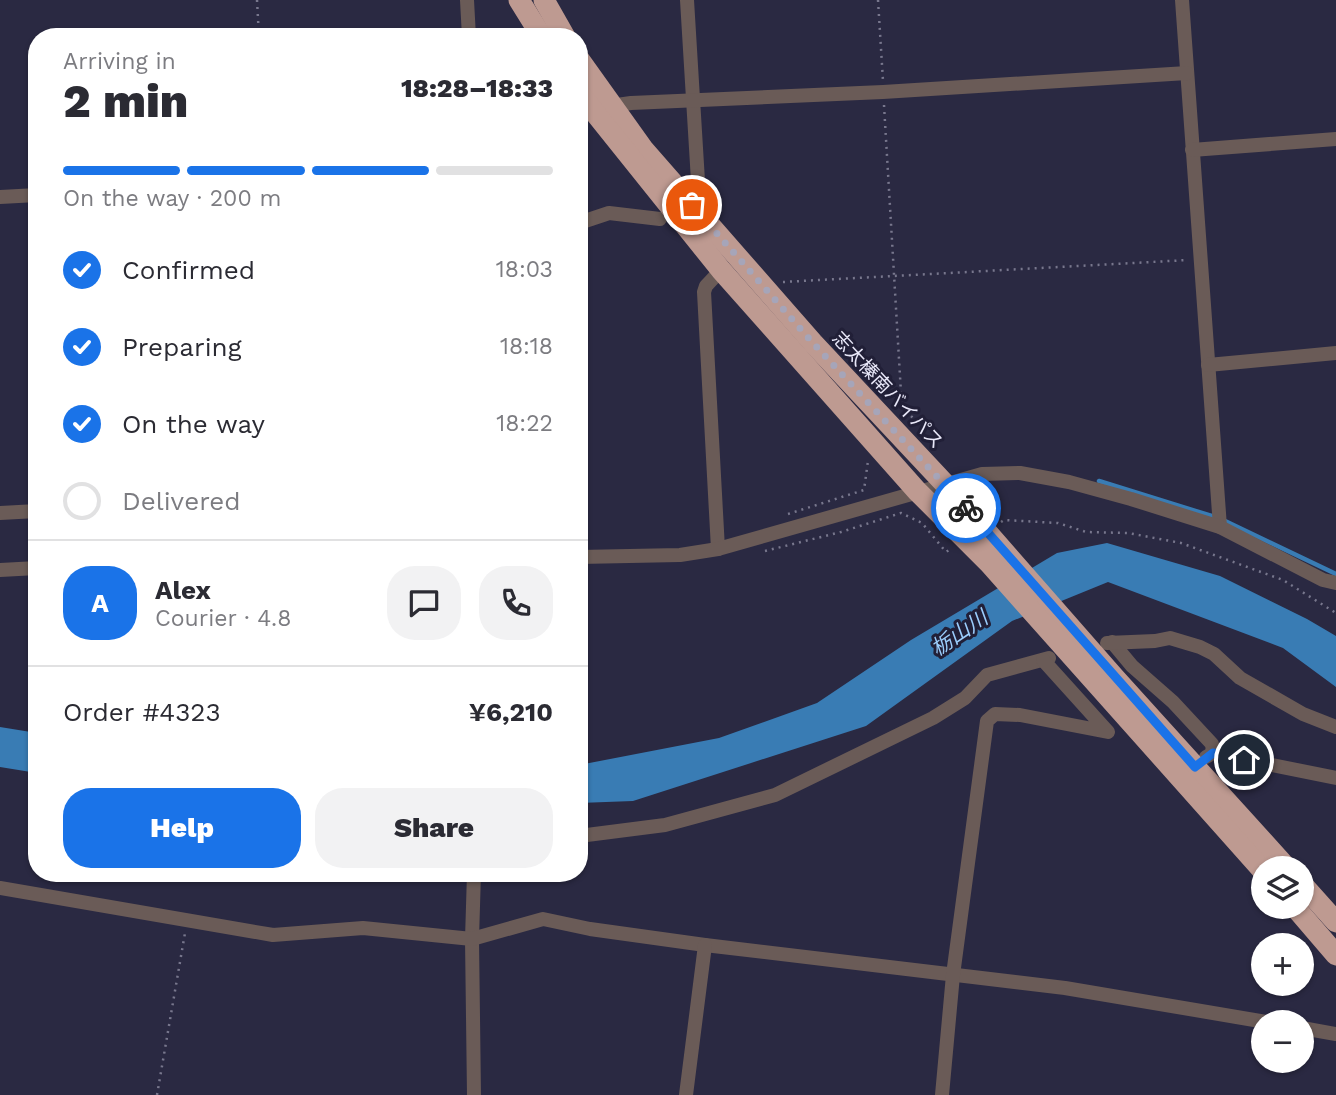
<!DOCTYPE html>
<meta charset="utf-8">
<style>
:root{--surface:#fff;--page:#f2f2f3;--text:#2b2b33;--muted:#7c7c81;--line:#e1e1e2;--accent:#1a73e8}
body{margin:0;font-family:"Work Sans","Noto Sans JP",sans-serif;background:var(--page);color:var(--text);height:100vh;display:flex;flex-direction:column;font-size:26px;white-space:nowrap}
*{box-sizing:border-box;margin:0}
p{font-size:23px;color:var(--muted)}
.icon{flex:none;width:38px;height:38px;fill:none;stroke:currentColor;stroke-width:2;stroke-linecap:round;stroke-linejoin:round}
.map{position:relative;flex:1;overflow:hidden}
.sheet{position:absolute;left:28px;top:28px;width:560px;height:854px;display:flex;flex-direction:column;background:var(--surface);border-radius:28px;box-shadow:0 2px 5px #0004}
.sheet>*{flex:none}
.buttons{position:absolute;left:1251px;top:856px;display:grid;gap:14px}
.buttons a{display:grid;place-items:center;width:63px;height:63px;border-radius:50%;background:var(--surface);box-shadow:0 2px 5px #0004;font-size:35px}
.pin{position:absolute;display:grid;place-items:center;width:60px;height:60px;color:#fff;margin:-30px;border:4px solid #fff;border-radius:50%;box-shadow:0 2px 7px #0007}
.courier{position:absolute;display:grid;place-items:center;width:70px;height:70px;margin:-35px;border:5px solid #1a73e8;border-radius:50%;background:#fff;color:#222;box-shadow:0 2px 9px #0007}
.head em{font-style:normal;font-weight:800}
.head div{display:flex;flex-direction:column-reverse}
.head{display:flex;align-items:center;justify-content:space-between;height:119px;padding:0 35px}
h1{font-size:46px;font-weight:800;line-height:52px}
.bar{display:grid;grid-template-columns:repeat(4,1fr);gap:10px 7px;align-content:center;height:84px;padding:0 35px}
.bar i{height:9px;border-radius:5px;background:var(--line)}
.bar .selected{background:var(--accent)}
.bar p{grid-column:span 4}
.line{display:flex;align-items:center;gap:18px;padding:0 35px;border-top:2px solid var(--line)}
.line div{flex:1}
.round{display:grid;place-items:center;flex:none;width:74px;height:74px;border-radius:28px;background:var(--page)}
ol{padding:0 35px;list-style:none}
li{display:flex;align-items:center;gap:21px;height:77px}
li p{margin-inline-start:auto}
li .icon{padding:7px;border-radius:50%;background:var(--accent);color:#fff;stroke-width:4}
li:last-child{color:var(--muted)}
li i{width:38px;height:38px;border:4px solid var(--line);border-radius:50%}
.primary-button{display:flex;gap:14px;margin-top:auto;padding:14px 35px}
.primary-button a{flex:1;height:80px;border-radius:28px;background:var(--accent);color:#fff;font-size:28px;font-weight:800;line-height:80px;text-align:center}
.primary-button a+a{background:var(--page);color:var(--text)}
.map>svg:first-child{display:block}
.water{fill:#397cb4}
.lines{fill:none;stroke-linecap:round;stroke-linejoin:round}
.stream{stroke:#397cb4;stroke-width:4.5}
.path{stroke:#78778d;stroke-width:2.5;stroke-dasharray:2 5;stroke-linecap:butt}
.minor{stroke:#6a5b57;stroke-width:14}
.highway{stroke:#be9a91;stroke-width:21}
.done{stroke:#a6a5b9;stroke-width:7;stroke-dasharray:0 12.6}
.route{stroke:#1a73e8;stroke-width:9}
.labels{text-anchor:middle;dominant-baseline:central;stroke-width:6;stroke-linejoin:round;paint-order:stroke}
.street-label{font-size:19px;fill:#e9e8f9;stroke:#211f37}
.water-label{font-size:21px;font-style:italic;fill:#9bcdfc;stroke:#211f37}
</style>
<div class="map">
<svg width="1336" height="1095" viewBox="0 0 1336 1095">
<rect width="100%" height="100%" fill="#2a2942"/>
<g class="water">
<polygon points="1107,543 1220,576 1307,619 1336,636 1336,687 1283,648 1108,582 1012,621 866,726 633,801 579,803 579,765 719,738 817,703 911,640 1057,553"/>
<polygon points="0,727 37,733 37,773 0,767"/>
</g>
<g class="lines">
<g class="stream">
<polyline points="1099,481 1215,517"/>
<polyline points="1223,520 1336,574"/>
</g>
<g class="path">
<polyline points="257,0 259,37"/>
<polyline points="878,0 883,81"/>
<polyline points="884,105 901,393 903,408 916,421 911,425"/>
<polyline points="783,282 1188,260"/>
<polyline points="788,514 864,490 868,461"/>
<polyline points="1001,522 1004,520 1058,523 1086,532 1128,533 1181,543 1283,580 1336,613"/>
<polyline points="765,551 841,532 901,513 922,523 946,552 949,550"/>
<polyline points="157,1095 185,933"/>
</g>
<g class="minor">
<polyline points="467,0 469,37"/>
<polyline points="687,0 698,181"/>
<polyline points="1182,0 1220,527"/>
<polyline points="579,113 589,109 631,103 883,92 1187,73"/>
<polyline points="1192,150 1336,139"/>
<polyline points="0,197 37,195"/>
<polyline points="579,223 609,213 660,219"/>
<polyline points="1208,365 1336,353"/>
<polyline points="0,513 37,511"/>
<polyline points="718,549 704,292 706,286 721,270"/>
<polyline points="579,557 680,555 718,549 982,474 1020,473 1069,482 1131,499 1220,527 1323,580 1336,583"/>
<polyline points="0,570 37,568"/>
<polyline points="1112,642 1132,666 1173,702 1212,744 1213,753"/>
<polyline points="1107,643 1155,641 1170,638 1200,647 1214,654 1240,678 1303,714 1336,727"/>
<polyline points="1206,757 1213,753 1336,778"/>
<polyline points="579,836 665,825 775,795 933,718 965,698 987,675 1049,658"/>
<polyline points="474,873 472,939 474,1095"/>
<polyline points="0,888 273,935 363,928 472,939 543,919 590,929 705,945 1065,988 1266,1022"/>
<polyline points="1302,1028 1336,1034"/>
<polyline points="686,1095 705,945"/>
<polyline points="942,1095 953,975 987,721 995,714 1020,715 1108,732 1043,660"/>
</g>
<g class="highway">
<polyline points="519,0 542,37"/>
<polyline points="544,0 565,37"/>
<polyline points="579,59 644,150 813,343 945,484 1114,677 1287,868"/>
<polyline points="579,93 721,270 917,491 989,563 1264,872"/>
<polyline points="1302,884 1336,922"/>
<polyline points="1294,906 1336,955"/>
</g>
</g>
<g class="lines">
<polyline class="done" points="692,205 813,343 966,508"/>
<polyline class="route" points="966,508 1195,767 1213,753 1244,760"/>
</g>
<g class="labels">
<g class="street-label">
<text transform="translate(888 390) rotate(47)">志太榛南バイパス</text>
</g>
<g class="water-label">
<text transform="translate(959 633) rotate(-34)">栃山川</text>
</g>
</g>
</svg>
<div class="buttons">
<a><svg class="icon" aria-label="layers" viewBox="0 0 24 24"><path d="M12 4l9 5-9 5-9-5zM3 14l9 5 9-5"/></svg></a>
<a>+</a>
<a>−</a>
</div>
<div class="pin" style="left:692px;top:205px;background:#ea580c"><svg class="icon" aria-label="bag" viewBox="0 0 24 24"><path d="M5 8h14l-1 12H6zM9 8a3 3 0 0 1 6 0"/></svg></div>
<div class="pin" style="left:1244px;top:760px;background:#1f2937"><svg class="icon" aria-label="home" viewBox="0 0 24 24"><path d="M3 11l9-7 9 7M6 9v11h12V9"/></svg></div>
<div class="courier" style="left:966px;top:508px"><svg class="icon" aria-label="bike" viewBox="0 0 24 24"><circle cx="6" cy="16" r="4"/><circle cx="18" cy="16" r="4"/><path d="M6 16l4-8h5l3 8M10 8l3 8H6M13 5h3"/></svg></div>
<section class="sheet">
<div class="head"><div><h1>2 min</h1><p>Arriving in</p></div><em>18:28–18:33</em></div>
<div class="bar"><i class="selected"></i><i class="selected"></i><i class="selected"></i><i></i><p>On the way · 200 m</p></div>
<ol>
<li><svg class="icon" aria-label="check" viewBox="0 0 24 24"><path d="M5 12l5 5 9-10"/></svg>Confirmed<p>18:03</p></li>
<li><svg class="icon" aria-label="check" viewBox="0 0 24 24"><path d="M5 12l5 5 9-10"/></svg>Preparing<p>18:18</p></li>
<li><svg class="icon" aria-label="check" viewBox="0 0 24 24"><path d="M5 12l5 5 9-10"/></svg>On the way<p>18:22</p></li>
<li><i></i>Delivered</li>
</ol>
<div class="line" style="height:126px"><b class="round" style="background:var(--accent);color:#fff">A</b><div><b>Alex</b><p>Courier · 4.8</p></div><a class="round"><svg class="icon" aria-label="chat" viewBox="0 0 24 24"><path d="M4 5h16v11H9l-5 4z"/></svg></a><a class="round"><svg class="icon" aria-label="phone" viewBox="0 0 24 24"><path d="M5 4h4l2 5-3 2q2 4 5 5l2-3 5 2v4C11 20 4 13 5 4z"/></svg></a></div>
<div class="line" style="height:91px"><div>Order #4323</div><b>¥6,210</b></div>
<div class="primary-button"><a>Help</a><a>Share</a></div>
</section>
</div>
